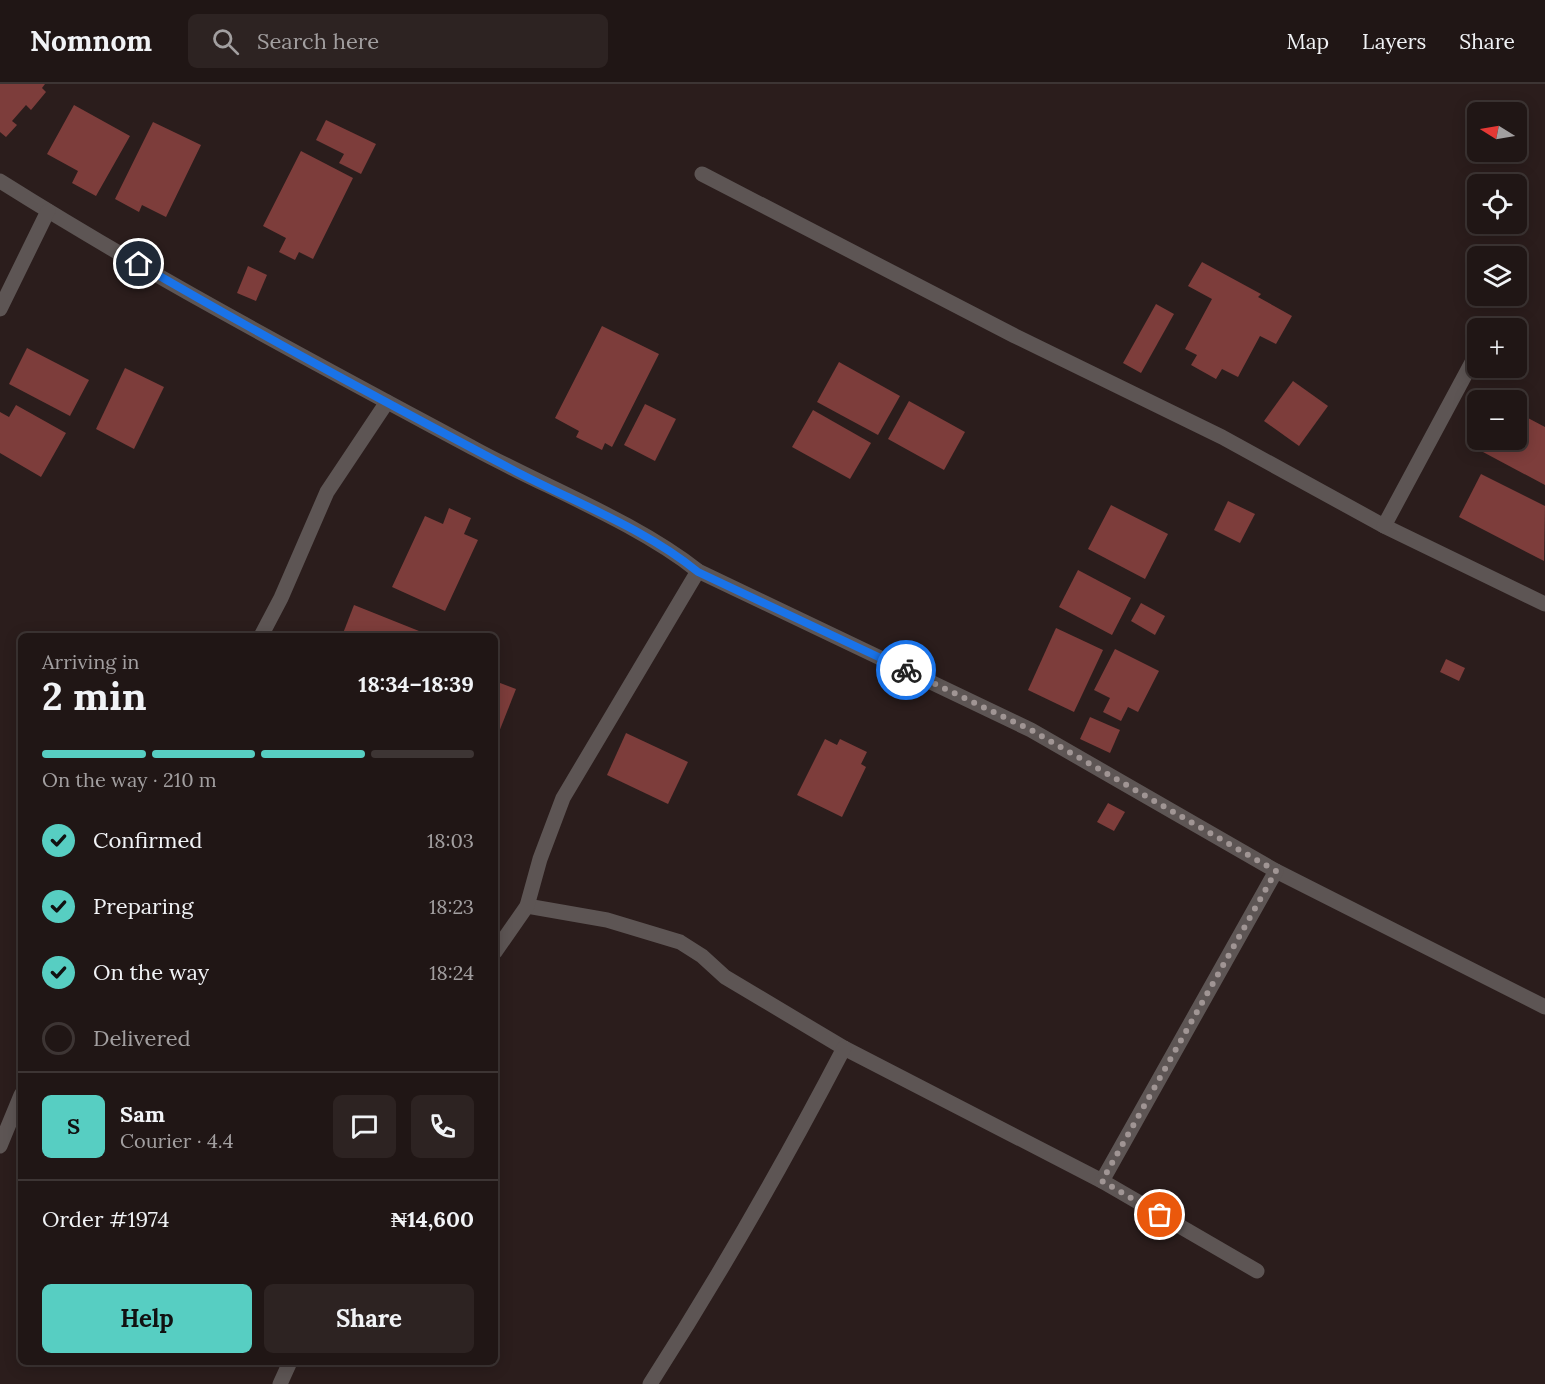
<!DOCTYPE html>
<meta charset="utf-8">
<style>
:root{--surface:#201615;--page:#2d2322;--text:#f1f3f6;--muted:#a29fa0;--line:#3d3534;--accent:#57cec2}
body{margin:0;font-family:Lora,serif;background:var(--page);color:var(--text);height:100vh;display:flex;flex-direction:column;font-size:22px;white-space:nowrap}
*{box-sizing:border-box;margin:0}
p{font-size:20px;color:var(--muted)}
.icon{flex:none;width:33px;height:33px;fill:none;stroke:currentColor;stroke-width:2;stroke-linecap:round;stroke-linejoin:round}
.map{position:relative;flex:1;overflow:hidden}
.side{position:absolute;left:18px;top:549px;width:480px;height:732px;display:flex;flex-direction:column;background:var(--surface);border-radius:9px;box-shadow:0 3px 15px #0003,0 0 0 2px var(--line)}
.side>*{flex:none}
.needle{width:39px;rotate:281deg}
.tools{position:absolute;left:1467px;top:18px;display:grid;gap:12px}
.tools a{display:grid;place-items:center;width:60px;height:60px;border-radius:9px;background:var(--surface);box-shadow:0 3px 15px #0003,0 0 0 2px var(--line);font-size:30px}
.pin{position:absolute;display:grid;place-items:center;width:51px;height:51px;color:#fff;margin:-26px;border:3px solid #fff;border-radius:50%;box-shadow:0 2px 6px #0007}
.courier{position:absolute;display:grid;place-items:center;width:60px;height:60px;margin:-30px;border:4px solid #1a73e8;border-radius:50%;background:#fff;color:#222;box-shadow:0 2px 8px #0007}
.summary em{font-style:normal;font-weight:800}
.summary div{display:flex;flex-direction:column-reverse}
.summary{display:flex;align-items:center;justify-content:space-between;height:102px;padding:0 24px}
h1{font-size:39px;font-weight:800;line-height:45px}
.bar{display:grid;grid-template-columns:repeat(4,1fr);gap:9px 6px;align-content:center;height:72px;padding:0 24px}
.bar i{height:8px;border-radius:4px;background:var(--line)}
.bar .selected{background:var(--accent)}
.bar p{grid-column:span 4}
.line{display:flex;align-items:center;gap:15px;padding:0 24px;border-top:2px solid var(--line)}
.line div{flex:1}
.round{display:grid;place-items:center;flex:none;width:63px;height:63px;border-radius:9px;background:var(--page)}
ol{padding:0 24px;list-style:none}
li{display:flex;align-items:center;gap:18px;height:66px}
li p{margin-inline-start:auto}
li .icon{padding:6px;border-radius:50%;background:var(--accent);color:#111;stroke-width:4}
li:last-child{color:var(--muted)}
li i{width:33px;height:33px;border:3px solid var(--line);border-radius:50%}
.action{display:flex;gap:12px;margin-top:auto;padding:12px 24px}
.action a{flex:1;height:69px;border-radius:9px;background:var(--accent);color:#111;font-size:24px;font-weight:800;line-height:69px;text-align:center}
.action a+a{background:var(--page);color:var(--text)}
header{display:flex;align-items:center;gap:36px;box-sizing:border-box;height:84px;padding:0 30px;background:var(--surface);border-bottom:2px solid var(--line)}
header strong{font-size:28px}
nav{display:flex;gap:33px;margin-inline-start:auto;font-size:21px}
.search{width:420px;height:54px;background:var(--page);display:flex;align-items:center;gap:15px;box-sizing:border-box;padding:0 21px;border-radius:9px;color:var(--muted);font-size:22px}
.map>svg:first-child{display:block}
.building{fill:#7d3d3b}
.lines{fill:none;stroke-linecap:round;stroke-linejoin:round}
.street{stroke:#5d5554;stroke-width:15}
.done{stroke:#a09594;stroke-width:6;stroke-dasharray:0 10.8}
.route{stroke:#1a73e8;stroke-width:8}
</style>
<header>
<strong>Nomnom</strong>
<div class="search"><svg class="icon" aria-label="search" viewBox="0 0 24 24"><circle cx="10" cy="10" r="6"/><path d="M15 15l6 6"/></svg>Search here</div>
<nav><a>Map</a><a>Layers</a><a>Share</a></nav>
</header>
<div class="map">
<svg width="1545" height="1300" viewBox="0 0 1545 1300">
<rect width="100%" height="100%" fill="#2b1d1c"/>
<g class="building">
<polygon points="0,0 45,0 42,4 46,8 31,26 26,21 12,37 17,41 6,53 0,48"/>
<polygon points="74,21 130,52 96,112 72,99 78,87 47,70"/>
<polygon points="326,36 376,60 361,90 339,79 344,70 316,56"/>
<polygon points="153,38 201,61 166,133 142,121 139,128 115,115"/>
<polygon points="301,67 353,94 313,175 299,168 295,176 279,168 286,154 263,142"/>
<polygon points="1202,178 1261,210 1258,213 1292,232 1276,260 1260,252 1238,293 1222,285 1216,295 1191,281 1197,271 1185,265 1212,215 1188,202"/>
<polygon points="248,182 267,191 256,217 237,209"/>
<polygon points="1156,220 1174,230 1141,289 1123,279"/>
<polygon points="602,242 659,270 612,363 605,359 602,366 576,353 579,347 555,334"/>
<polygon points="27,264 89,296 70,332 9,300"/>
<polygon points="839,278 900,312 878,351 817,318"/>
<polygon points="125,284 164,303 134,365 96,345"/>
<polygon points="1293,297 1328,322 1299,362 1264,337"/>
<polygon points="909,317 965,348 944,386 888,355"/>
<polygon points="645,320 676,335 655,377 624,361"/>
<polygon points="16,321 66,349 41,393 0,369 0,328 9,333"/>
<polygon points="813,326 871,359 850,395 792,363"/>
<polygon points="1528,334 1545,343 1545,401 1483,368 1489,356 1516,356 1516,336 1525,340"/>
<polygon points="1481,390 1545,422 1544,477 1459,433"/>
<polygon points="1228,417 1255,430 1240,459 1214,446"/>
<polygon points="1111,421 1168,450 1145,495 1088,465"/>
<polygon points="449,424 471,434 464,450 478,456 445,527 392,503 425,432 443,440"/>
<polygon points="1078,486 1131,514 1112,551 1059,523"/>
<polygon points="1141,519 1165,532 1155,551 1131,537"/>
<polygon points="354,521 419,547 417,552 342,552"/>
<polygon points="1056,544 1103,566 1074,628 1028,606"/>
<polygon points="1115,565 1159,587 1138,628 1128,623 1121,637 1103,628 1110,614 1094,606"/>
<polygon points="1446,575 1465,584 1459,597 1440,588"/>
<polygon points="495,597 516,605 495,658"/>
<polygon points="1090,633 1120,646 1110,669 1080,655"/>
<polygon points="626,649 688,678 668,720 607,691"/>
<polygon points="825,655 837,661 840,655 867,668 861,680 866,683 842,733 797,711"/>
<polygon points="1108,719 1125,728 1114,747 1097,738"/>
</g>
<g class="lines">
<g class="street">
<polyline points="702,90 1015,252 1222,353 1384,442 1545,520"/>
<path d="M0,97C154,194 315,279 475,365C547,404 636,438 698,487L1031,646L1276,787L1545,923"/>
<polyline points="0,225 48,127"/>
<polyline points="1384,442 1478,267"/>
<polyline points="261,552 281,514 327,408 387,318"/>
<polyline points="527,822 607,836 680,858 702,872 725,893 844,964 1102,1097 1276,787"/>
<polyline points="495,868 527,822 540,775 563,714 698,487"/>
<polyline points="0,1062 21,1011"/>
<polyline points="1102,1097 1257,1187"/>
<polyline points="280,1300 290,1278"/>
<path d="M650,1300C720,1191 784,1079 844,964"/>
</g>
</g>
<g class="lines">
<polyline class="done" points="906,586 1031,646 1276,787 1102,1097 1160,1131"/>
<path class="route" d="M139,180C262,252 389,320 515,387C576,419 644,444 698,488L906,586"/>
</g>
</svg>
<div class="tools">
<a><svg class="needle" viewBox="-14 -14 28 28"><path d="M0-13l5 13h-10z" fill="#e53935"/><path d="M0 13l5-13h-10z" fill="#a29fa0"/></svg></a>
<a><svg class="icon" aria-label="locate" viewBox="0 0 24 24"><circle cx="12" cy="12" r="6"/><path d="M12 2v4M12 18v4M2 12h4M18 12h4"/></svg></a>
<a><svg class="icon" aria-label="layers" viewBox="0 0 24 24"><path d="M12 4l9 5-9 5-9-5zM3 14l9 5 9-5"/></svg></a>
<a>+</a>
<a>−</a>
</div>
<div class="pin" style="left:1160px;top:1131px;background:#ea580c"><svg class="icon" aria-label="bag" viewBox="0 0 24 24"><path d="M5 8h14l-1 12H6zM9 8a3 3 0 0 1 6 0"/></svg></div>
<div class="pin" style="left:139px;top:180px;background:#1f2937"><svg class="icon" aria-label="home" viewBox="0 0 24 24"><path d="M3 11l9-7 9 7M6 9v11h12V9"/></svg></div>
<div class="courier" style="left:906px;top:586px"><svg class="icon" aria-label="bike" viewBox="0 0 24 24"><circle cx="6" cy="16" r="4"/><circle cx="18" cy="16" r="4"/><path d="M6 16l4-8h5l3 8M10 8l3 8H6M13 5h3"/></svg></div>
<section class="side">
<div class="summary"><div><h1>2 min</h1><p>Arriving in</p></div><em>18:34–18:39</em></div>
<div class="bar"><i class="selected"></i><i class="selected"></i><i class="selected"></i><i></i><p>On the way · 210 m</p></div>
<ol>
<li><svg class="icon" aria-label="check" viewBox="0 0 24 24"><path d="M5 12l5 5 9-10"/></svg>Confirmed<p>18:03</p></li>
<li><svg class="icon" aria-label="check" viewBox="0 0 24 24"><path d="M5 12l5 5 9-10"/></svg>Preparing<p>18:23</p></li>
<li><svg class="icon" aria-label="check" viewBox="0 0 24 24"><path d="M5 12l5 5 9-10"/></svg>On the way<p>18:24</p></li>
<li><i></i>Delivered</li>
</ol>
<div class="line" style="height:108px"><b class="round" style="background:var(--accent);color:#111">S</b><div><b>Sam</b><p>Courier · 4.4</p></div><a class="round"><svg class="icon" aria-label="chat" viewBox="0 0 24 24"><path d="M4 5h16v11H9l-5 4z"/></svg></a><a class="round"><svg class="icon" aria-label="phone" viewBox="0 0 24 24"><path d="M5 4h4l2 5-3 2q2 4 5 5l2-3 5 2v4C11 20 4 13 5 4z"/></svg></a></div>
<div class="line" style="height:78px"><div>Order #1974</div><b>₦14,600</b></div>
<div class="action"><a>Help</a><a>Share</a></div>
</section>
</div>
